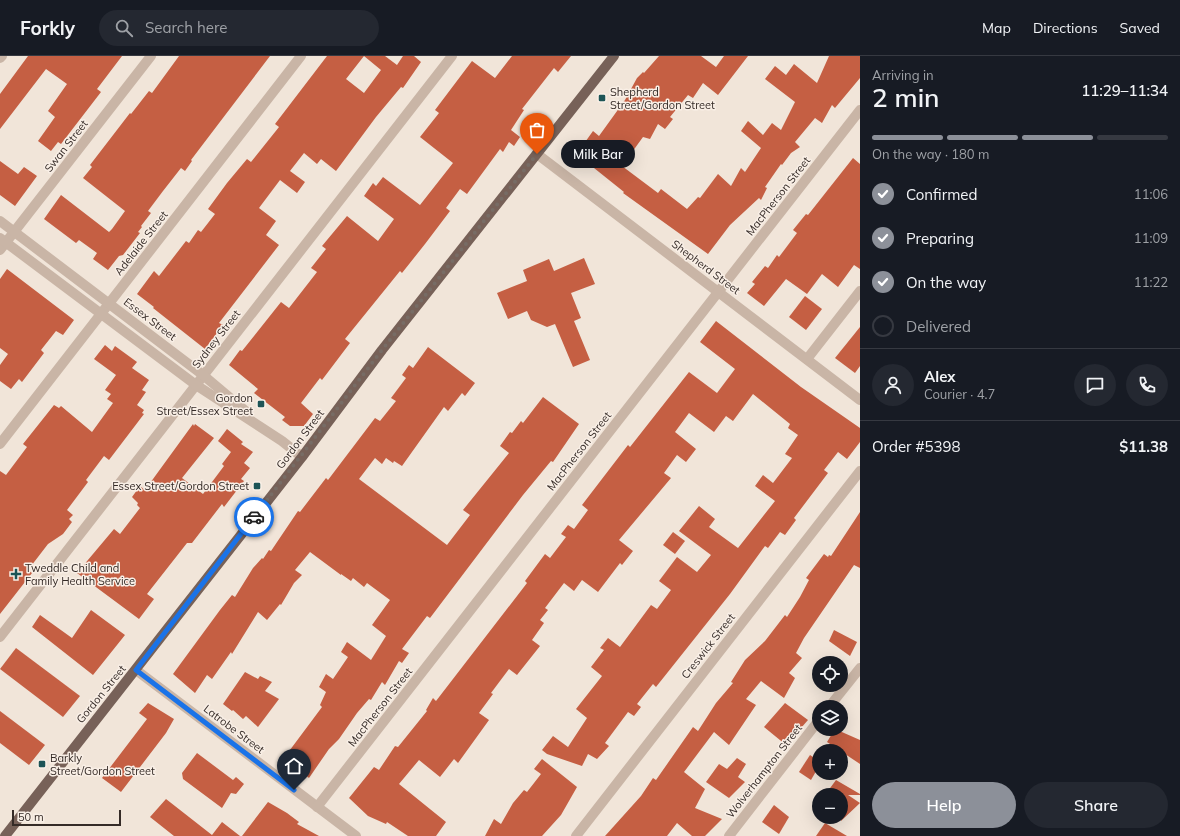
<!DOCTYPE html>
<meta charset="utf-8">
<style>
:root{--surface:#171b24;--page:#242831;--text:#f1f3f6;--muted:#9ea1a6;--line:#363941;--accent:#8c9099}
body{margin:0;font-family:Mulish,sans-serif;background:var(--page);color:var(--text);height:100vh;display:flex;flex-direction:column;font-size:15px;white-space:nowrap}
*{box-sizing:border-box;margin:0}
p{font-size:13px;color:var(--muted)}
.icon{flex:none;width:22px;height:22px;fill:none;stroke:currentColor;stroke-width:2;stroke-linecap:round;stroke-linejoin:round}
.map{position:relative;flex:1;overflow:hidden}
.details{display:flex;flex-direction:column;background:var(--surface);width:320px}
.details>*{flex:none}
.buttons{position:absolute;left:812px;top:600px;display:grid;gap:8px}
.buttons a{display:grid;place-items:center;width:36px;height:36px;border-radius:50%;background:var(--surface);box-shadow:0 4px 16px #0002;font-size:20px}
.scale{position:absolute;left:12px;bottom:10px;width:109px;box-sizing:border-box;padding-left:4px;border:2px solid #352b27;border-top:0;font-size:11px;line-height:14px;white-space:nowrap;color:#352b27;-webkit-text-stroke:3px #f9efe6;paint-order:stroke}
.pin{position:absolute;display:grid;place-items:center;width:34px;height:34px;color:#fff;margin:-41px -17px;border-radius:50% 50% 50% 0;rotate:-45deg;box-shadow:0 0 4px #0007}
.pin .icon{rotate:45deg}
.courier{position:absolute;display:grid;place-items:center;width:40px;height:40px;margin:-20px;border:3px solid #1a73e8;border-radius:50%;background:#fff;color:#222;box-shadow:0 1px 5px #0007}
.bubble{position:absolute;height:28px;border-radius:14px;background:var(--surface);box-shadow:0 4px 16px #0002;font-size:13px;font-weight:600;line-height:28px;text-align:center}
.headline em{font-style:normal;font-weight:600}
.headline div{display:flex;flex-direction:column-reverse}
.headline{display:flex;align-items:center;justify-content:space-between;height:68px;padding:0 12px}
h1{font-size:26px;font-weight:600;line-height:30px}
.bar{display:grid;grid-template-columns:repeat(4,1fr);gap:6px 4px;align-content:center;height:48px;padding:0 12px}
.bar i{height:5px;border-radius:3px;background:var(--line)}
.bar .active{background:var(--accent)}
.bar p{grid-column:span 4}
.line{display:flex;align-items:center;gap:10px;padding:0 12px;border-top:1px solid var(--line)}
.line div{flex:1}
.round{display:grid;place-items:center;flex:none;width:42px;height:42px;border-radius:21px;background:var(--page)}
ol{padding:0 12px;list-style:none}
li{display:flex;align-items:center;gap:12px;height:44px}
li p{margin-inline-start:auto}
li .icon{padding:4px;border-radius:50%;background:var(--accent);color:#fff;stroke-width:4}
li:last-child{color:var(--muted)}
li i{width:22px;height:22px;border:2px solid var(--line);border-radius:50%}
.action{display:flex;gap:8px;margin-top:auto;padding:8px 12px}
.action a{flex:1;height:46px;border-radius:24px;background:var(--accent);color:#fff;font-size:16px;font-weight:600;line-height:46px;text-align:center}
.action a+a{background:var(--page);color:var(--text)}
header{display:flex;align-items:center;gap:24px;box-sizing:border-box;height:56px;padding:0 20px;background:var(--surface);border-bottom:1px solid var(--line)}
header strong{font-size:19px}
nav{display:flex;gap:22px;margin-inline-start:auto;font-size:14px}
.search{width:280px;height:36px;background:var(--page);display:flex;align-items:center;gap:10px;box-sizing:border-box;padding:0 14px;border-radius:22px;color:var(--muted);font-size:15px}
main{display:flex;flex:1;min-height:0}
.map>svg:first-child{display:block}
.building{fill:#c55f43;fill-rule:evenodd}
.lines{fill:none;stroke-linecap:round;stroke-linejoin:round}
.minor{stroke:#c9b5a6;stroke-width:10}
.tertiary{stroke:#c9b5a6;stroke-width:10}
.primary{stroke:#776158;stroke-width:10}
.done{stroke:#776c65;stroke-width:4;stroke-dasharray:0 7.2}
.route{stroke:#1a73e8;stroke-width:5}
.poi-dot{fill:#1d5456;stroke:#f9efe6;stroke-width:1.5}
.labels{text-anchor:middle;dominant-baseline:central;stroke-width:3;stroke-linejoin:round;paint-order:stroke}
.poi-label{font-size:11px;fill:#352b27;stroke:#f9efe6;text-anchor:start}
.street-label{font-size:11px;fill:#352b27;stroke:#f9efe6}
</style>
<header>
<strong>Forkly</strong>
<div class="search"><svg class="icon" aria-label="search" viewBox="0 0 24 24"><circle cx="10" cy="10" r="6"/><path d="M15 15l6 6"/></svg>Search here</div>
<nav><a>Map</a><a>Directions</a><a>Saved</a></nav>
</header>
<main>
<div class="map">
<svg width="860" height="780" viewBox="0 0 860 780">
<rect width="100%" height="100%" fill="#f1e5d9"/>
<g class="building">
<polygon points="28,0 122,0 97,33 101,36 61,88 58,86 51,95 38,85 55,61 48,55 67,28 46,13 0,73 0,38"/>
<polygon points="179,0 270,0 191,104 192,105 185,115 181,112 163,135 148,155 151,157 141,170 142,171 138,176 140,177 123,199 119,200 108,214 93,203 97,197 79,184 76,187 44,163 61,139 109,176 112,173 125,155 83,122 92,111 90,109 130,57 131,58 149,35 152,37"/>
<path d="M327,0H385L397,9L403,0H414L421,6L403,32L401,31L376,61L336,115L321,103L317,108L304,97L290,115L305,126L297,137L280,124L259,152L276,165L266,179L279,189L219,267L223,269L205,293L153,252L154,251L137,238L154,215L159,220L186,185L189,187L198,174L201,176L215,158L208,153L227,127L247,103L251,106L279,71L275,68ZM364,0L381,14L364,37L346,23Z"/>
<polygon points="512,0 571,0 558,16 554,12 522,53 524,54 511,74 520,81 514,90 509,86 503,96 500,93 467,138 460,133 446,152 450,155 425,188 402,217 400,215 345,283 350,287 322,324 320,322 301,347 313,358 304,370 290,370 282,364 285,361 254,337 258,333 229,309 240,294 242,295 281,246 289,252 317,216 311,212 326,193 322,190 347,160 378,185 394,163 364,140 373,127 376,130 383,121 420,149 453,107 420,81 439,57 435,54 472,5 495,22"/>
<polygon points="659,0 701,0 716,11 724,0 748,0 718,39 703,27 693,42 688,39 670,61 673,63 665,73 658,68 650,83 643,81 622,110 658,137 661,133 687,153 698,141 700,142 718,118 731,130 741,112 745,116 761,92 741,75 748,65 763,79 772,67 781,74 795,46 765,23 775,10 786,19 794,8 817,27 829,0 860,0 860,22 835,52 832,49 822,67 815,62 795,86 800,91 791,97 782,109 781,108 765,131 767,132 761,144 759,142 730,169 708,198 623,137 624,136 579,100 585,91 583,89 593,75 599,80 625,44 637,22 643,16 644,17"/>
<polygon points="853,102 860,108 860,213 854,209 838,231 822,218 807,238 786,223 764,250 747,237 755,228 752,226 765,210 768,212 777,199 779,201 797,177 793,174 806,158 808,159"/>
<polygon points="0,105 18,118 24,111 37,120 15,150 0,139"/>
<polygon points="584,202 595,228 571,237 581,262 574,265 590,304 573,311 555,268 547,271 531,264 527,255 508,263 497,237 527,225 523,214 549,203 554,215"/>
<polygon points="7,213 74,264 63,279 56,275 41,294 44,297 22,326 19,323 11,333 0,325 0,309 8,298 0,292 0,223"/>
<polygon points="805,240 822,253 806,274 789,261"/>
<polygon points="716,265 801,331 860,372 860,386 847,403 838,396 824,414 828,417 794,462 796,464 785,479 780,476 768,492 765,490 730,538 656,631 653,628 637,648 641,651 634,660 628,656 605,687 609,690 597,703 588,698 582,710 547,698 542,694 553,680 568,691 587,662 576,653 602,620 591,611 604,594 600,592 608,582 620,591 651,549 657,553 671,534 659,525 677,501 697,516 711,499 679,475 699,450 715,463 709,471 738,492 775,445 755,430 763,419 773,427 792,402 785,398 798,379 788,372 790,368 753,338 733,365 726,360 714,376 689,357 675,376 696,393 686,406 677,399 664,417 671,422 619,484 633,495 622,509 620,507 598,536 582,524 574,535 564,527 545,552 548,554 540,564 544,567 532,584 540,590 517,619 509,613 491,637 493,638 479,657 489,664 458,707 454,703 440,721 419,704 399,728 446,766 436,780 408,780 387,766 386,768 368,760 349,742 374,711 379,714 395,690 398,691 427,655 426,654 433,642 436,645 527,527 525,525 545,498 550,502 566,481 561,478 568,469 574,473 588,454 582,449 628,389 630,391 689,316 717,337 735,313 700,286"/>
<polygon points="860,271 860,310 855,317 835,302"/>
<polygon points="105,289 112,295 115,290 137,306 132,312 149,324 142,334 146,336 137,349 144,354 142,357 144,358 109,404 104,400 86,424 88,426 67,454 73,459 69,463 72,466 63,478 48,488 28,514 32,517 0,558 0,415 6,419 27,391 23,388 54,349 59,352 61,350 92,376 113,347 107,343 111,338 105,334 116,319 94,303"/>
<polygon points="428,291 475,327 465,340 462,337 448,355 444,351 402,410 394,405 393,407 386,402 382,408 375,402 359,423 447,489 470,459 463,454 509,397 500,390 510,376 512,377 521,365 523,367 543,341 579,368 553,406 551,405 523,439 430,562 427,560 402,593 409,597 402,607 399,605 385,629 382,626 371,644 369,643 357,657 339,683 329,693 309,722 284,702 322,651 320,649 326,636 319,631 326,618 333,623 348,601 341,596 347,586 371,604 386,580 372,569 390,544 367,527 364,531 353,522 351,525 341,518 341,519 310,496 295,514 302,519 294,527 281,549 280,548 267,564 258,556 232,598 231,596 212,623 207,619 195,637 173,618 220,554 232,539 235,541 253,512 262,502 263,503 269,494 271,495 298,455 300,456 326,422 328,424 375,362 380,365 396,345 391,342 406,322 402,319 409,309 413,312"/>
<polygon points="193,368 194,370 195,368 214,382 182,422 203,438 224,410 222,408 231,396 218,385 227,373 243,386 241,388 253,396 244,407 250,412 241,423 244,425 224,451 222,448 192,487 187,487 147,538 154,543 139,563 77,517 114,473 120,478 140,452 137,449 138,447 132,441 140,430 145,434"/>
<polygon points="860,456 860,512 854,509 804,582 796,597 802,602 789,617 795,622 784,642 761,625 746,643 756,649 729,689 714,676 684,716 705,733 695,752 722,763 705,780 692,780 677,767 667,780 605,780 641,740 653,722 656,724 693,671 698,675 716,647 733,627 731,626 745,604 765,585 785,559 787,561 800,541 809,524 806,522 824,498 828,501 829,499 831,500"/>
<polygon points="673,476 685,485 675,498 663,489"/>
<polygon points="91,554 125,579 93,619 32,571 40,559 72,582"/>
<polygon points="834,574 857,586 850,600 829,585"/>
<polygon points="16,592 80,640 63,661 0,613"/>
<polygon points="245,616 258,623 260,620 272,626 265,635 279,643 258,671 246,660 243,663 233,654 232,655 223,648"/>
<polygon points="148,647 174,663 166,677 121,736 102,722 147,663 139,657"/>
<polygon points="785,647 808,664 786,689 764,671"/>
<polygon points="0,655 45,689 29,709 0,687"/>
<polygon points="835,673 860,684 860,708 827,686"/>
<polygon points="197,697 233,724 236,721 244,728 236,738 231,737 222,752 183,723 182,717"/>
<polygon points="810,699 819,705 819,710 811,724 799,716"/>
<polygon points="737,702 746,708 738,721 745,726 729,742 706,726 719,708 727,713"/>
<polygon points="542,703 577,731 561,759 542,780 485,780 494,763 501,768 513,747 524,734 527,736 541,718 534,713"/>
<polygon points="836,724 860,738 860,739 848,739 860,747 841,765 841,739 825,739"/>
<polygon points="166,743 212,779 222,766 240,780 174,780 150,761"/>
<polygon points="268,746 287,757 299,766 297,768 319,780 242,780"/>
<polygon points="774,749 789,761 779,778 762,766"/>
<polygon points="825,767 847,780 816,780"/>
</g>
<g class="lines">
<g class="minor">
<polyline points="0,2 2,0"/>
<polyline points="537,98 860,344"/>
<polyline points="0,194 151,0"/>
<polyline points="807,303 860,235"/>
<polyline points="0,388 301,0"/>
<polyline points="0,581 452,0"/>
<polyline points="136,614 356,780"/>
<polyline points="829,651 860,612"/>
<polyline points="317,751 860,54"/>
<polyline points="576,780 860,415"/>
<polyline points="729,780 819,664"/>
</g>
<g class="tertiary">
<polyline points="0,165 203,319 248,357"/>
<polyline points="0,182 196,329 282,385 302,401"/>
</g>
<polyline class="primary" points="5,780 302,401 382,294 614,0"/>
</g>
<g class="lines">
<polyline class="done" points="254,461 382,294 537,98"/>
<polyline class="route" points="254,461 136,614 294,734"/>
</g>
<g class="poi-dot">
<rect x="598" y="38" width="8" height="8" rx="2"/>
<rect x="257" y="344" width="8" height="8" rx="2"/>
<rect x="253" y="426" width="8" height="8" rx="2"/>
<path d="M14 512h4v4h4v4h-4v4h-4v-4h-4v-4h4z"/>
<rect x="38" y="704" width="8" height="8" rx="2"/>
</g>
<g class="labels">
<g class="poi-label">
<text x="610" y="36">Shepherd<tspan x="610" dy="13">Street/Gordon Street</tspan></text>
<text x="253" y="342" text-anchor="end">Gordon<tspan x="253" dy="13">Street/Essex Street</tspan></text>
<text x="249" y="430" text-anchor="end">Essex Street/Gordon Street</text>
<text x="25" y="512">Tweddle Child and<tspan x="25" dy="13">Family Health Service</tspan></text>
<text x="50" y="702">Barkly<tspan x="50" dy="13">Street/Gordon Street</tspan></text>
</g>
<g class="street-label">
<text transform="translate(66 90) rotate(-52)">Swan Street</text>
<text transform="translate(778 140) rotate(-52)">MacPherson Street</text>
<text transform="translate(141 187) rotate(-52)">Adelaide Street</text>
<text transform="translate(706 211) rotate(37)">Shepherd Street</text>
<text transform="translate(150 263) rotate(37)">Essex Street</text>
<text transform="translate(216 283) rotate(-52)">Sydney Street</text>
<text transform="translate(300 383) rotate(-53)">Gordon Street</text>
<text transform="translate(579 395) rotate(-52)">MacPherson Street</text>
<text transform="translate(708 590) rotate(-52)">Creswick Street</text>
<text transform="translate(101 638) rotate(-51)">Gordon Street</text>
<text transform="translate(380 651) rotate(-52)">MacPherson Street</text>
<text transform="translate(234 673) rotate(37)">Latrobe Street</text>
<text transform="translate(764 715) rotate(-52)">Wolverhampton Street</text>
</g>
</g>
</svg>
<div class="buttons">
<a><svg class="icon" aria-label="locate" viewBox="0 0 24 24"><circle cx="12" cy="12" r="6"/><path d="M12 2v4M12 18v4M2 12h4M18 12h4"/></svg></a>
<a><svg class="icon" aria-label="layers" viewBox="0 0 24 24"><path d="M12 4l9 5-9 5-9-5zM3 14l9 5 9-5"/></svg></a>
<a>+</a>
<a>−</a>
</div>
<div class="scale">50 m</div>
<div class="pin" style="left:537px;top:98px;background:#ea580c"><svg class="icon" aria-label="bag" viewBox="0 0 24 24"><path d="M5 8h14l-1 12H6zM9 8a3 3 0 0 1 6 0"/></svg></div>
<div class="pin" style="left:294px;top:734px;background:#1f2937"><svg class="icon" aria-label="home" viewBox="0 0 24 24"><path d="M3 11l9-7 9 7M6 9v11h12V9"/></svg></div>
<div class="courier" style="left:254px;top:461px"><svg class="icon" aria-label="car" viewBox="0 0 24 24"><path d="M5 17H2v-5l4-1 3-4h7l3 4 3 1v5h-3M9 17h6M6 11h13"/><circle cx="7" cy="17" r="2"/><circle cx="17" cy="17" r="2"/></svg></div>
<div class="bubble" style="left:561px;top:84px;width:74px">Milk Bar</div>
</div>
<section class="details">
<div class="headline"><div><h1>2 min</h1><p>Arriving in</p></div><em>11:29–11:34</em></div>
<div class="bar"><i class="active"></i><i class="active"></i><i class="active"></i><i></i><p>On the way · 180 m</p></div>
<ol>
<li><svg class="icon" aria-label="check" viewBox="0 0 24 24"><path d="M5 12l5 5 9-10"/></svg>Confirmed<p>11:06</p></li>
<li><svg class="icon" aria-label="check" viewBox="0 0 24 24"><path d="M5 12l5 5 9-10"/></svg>Preparing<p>11:09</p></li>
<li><svg class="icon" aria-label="check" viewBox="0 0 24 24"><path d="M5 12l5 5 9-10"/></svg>On the way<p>11:22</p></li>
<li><i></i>Delivered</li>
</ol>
<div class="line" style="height:72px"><a class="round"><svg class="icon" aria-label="person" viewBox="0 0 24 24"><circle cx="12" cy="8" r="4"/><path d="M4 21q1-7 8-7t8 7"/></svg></a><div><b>Alex</b><p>Courier · 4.7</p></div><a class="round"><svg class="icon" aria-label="chat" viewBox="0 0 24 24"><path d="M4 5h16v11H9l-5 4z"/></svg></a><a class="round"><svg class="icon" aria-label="phone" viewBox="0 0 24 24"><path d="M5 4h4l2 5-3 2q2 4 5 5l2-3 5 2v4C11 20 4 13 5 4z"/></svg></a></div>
<div class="line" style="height:52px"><div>Order #5398</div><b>$11.38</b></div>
<div class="action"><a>Help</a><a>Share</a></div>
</section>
</main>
